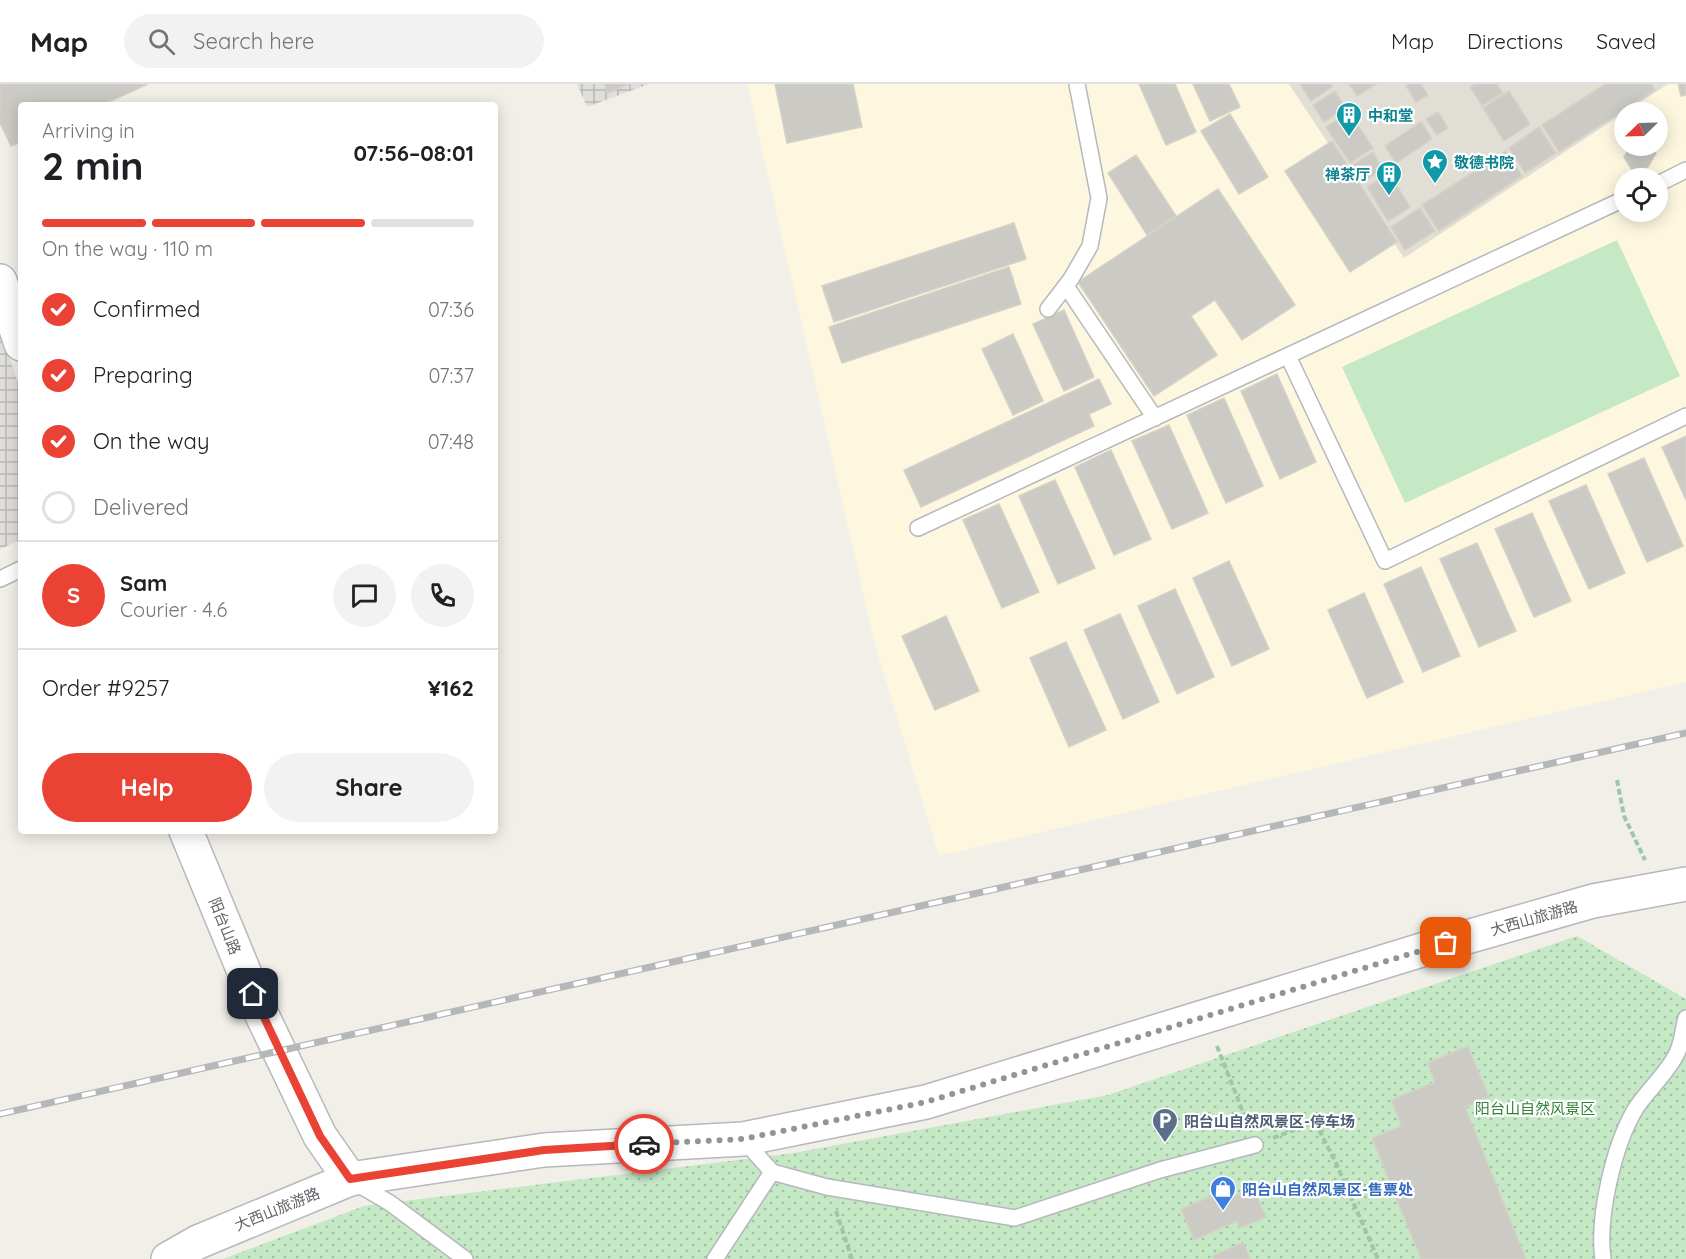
<!DOCTYPE html>
<meta charset="utf-8">
<style>
:root{--surface:#fff;--page:#f2f2f2;--text:#202124;--muted:#757577;--line:#e0e0e0;--accent:#ea4335}
body{margin:0;font-family:Quicksand,"Noto Sans SC",sans-serif;background:var(--page);color:var(--text);height:100vh;display:flex;flex-direction:column;font-size:22px;white-space:nowrap}
*{box-sizing:border-box;margin:0}
p{font-size:20px;color:var(--muted)}
.icon{flex:none;width:33px;height:33px;fill:none;stroke:currentColor;stroke-width:2;stroke-linecap:round;stroke-linejoin:round}
.map{position:relative;flex:1;overflow:hidden}
.side{position:absolute;left:18px;top:18px;width:480px;height:732px;display:flex;flex-direction:column;background:var(--surface);border-radius:6px;box-shadow:0 3px 15px #0003}
.side>*{flex:none}
.needle{width:39px;rotate:247deg}
.tools{position:absolute;left:1614px;top:18px;display:grid;gap:12px}
.tools a{display:grid;place-items:center;width:54px;height:54px;border-radius:50%;background:var(--surface);box-shadow:0 3px 15px #0003;font-size:30px}
.pin{position:absolute;display:grid;place-items:center;width:51px;height:51px;color:#fff;margin:-26px;border-radius:12px;box-shadow:0 3px 9px #0006}
.courier{position:absolute;display:grid;place-items:center;width:60px;height:60px;margin:-30px;border:4px solid #ea4335;border-radius:50%;background:#fff;color:#222;box-shadow:0 2px 8px #0007}
.overview em{font-style:normal;font-weight:800}
.overview div{display:flex;flex-direction:column-reverse}
.overview{display:flex;align-items:center;justify-content:space-between;height:102px;padding:0 24px}
h1{font-size:39px;font-weight:800;line-height:45px}
.bar{display:grid;grid-template-columns:repeat(4,1fr);gap:9px 6px;align-content:center;height:72px;padding:0 24px}
.bar i{height:8px;border-radius:4px;background:var(--line)}
.bar .selected{background:var(--accent)}
.bar p{grid-column:span 4}
.line{display:flex;align-items:center;gap:15px;padding:0 24px;border-top:2px solid var(--line)}
.line div{flex:1}
.round{display:grid;place-items:center;flex:none;width:63px;height:63px;border-radius:32px;background:var(--page)}
ol{padding:0 24px;list-style:none}
li{display:flex;align-items:center;gap:18px;height:66px}
li p{margin-inline-start:auto}
li .icon{padding:6px;border-radius:50%;background:var(--accent);color:#fff;stroke-width:4}
li:last-child{color:var(--muted)}
li i{width:33px;height:33px;border:3px solid var(--line);border-radius:50%}
.primary-button{display:flex;gap:12px;margin-top:auto;padding:12px 24px}
.primary-button a{flex:1;height:69px;border-radius:36px;background:var(--accent);color:#fff;font-size:24px;font-weight:800;line-height:69px;text-align:center}
.primary-button a+a{background:var(--page);color:var(--text)}
header{display:flex;align-items:center;gap:36px;box-sizing:border-box;height:84px;padding:0 30px;background:var(--surface);border-bottom:2px solid var(--line)}
header strong{font-size:28px}
nav{display:flex;gap:33px;margin-inline-start:auto;font-size:21px}
.search{width:420px;height:54px;background:var(--page);display:flex;align-items:center;gap:15px;box-sizing:border-box;padding:0 21px;border-radius:33px;color:var(--muted);font-size:22px}
.map>svg:first-child{display:block}
.commercial{fill:#fef7e0;fill-rule:evenodd}
.industrial{fill:url(#industrial-grid)}
.education{fill:#e1ded6}
.green{fill:#c5e8c5}
.park{fill:url(#park-dots)}
.building{fill:#cccac5;stroke:#d6d1c6;stroke-width:1.5}
.lines{fill:none;stroke-linecap:round;stroke-linejoin:round}
.service-casing{stroke:#b5b8bc;stroke-width:18}
.tertiary-casing{stroke:#b5b8bc;stroke-width:36}
.path{stroke:#9cc7a9;stroke-width:4;stroke-dasharray:6 3;stroke-linecap:butt}
.service{stroke:#fff;stroke-width:15}
.tertiary{stroke:#fff;stroke-width:33}
.rail-casing{stroke:#b6b7b8;stroke-width:7}
.rail{stroke:#fff;stroke-width:4.5;stroke-dasharray:14;stroke-linecap:butt}
.done{stroke:#929495;stroke-width:6;stroke-dasharray:0 10.8}
.route{stroke:#ea4335;stroke-width:8}
.labels{text-anchor:middle;dominant-baseline:central;stroke-width:4.5;stroke-linejoin:round;paint-order:stroke}
.culture-label{font-size:15px;font-weight:bold;fill:#0d838f;stroke:#fff;text-anchor:start}
.street-label{font-size:15px;fill:#5f6368;stroke:#fff}
.park-label{font-size:15px;fill:#348238;stroke:#fff}
.service-label{font-size:15px;font-weight:bold;fill:#4e5e75;stroke:#fff;text-anchor:start}
.shop-label{font-size:15px;font-weight:bold;fill:#366cbe;stroke:#fff;text-anchor:start}
</style>
<header>
<strong>Map</strong>
<div class="search"><svg class="icon" aria-label="search" viewBox="0 0 24 24"><circle cx="10" cy="10" r="6"/><path d="M15 15l6 6"/></svg>Search here</div>
<nav><a>Map</a><a>Directions</a><a>Saved</a></nav>
</header>
<div class="map">
<svg width="1686" height="1175" viewBox="0 0 1686 1175">
<defs>
<pattern id="industrial-grid" width="8" height="8" patternUnits="userSpaceOnUse" patternTransform="scale(1.5)"><rect width="8" height="8" fill="#e0deda"/><path d="M0 4h8M4 0v8" fill="none" stroke="#b9b8b5"/></pattern>
<pattern id="park-dots" width="8" height="8" patternUnits="userSpaceOnUse" patternTransform="scale(1.5)"><rect width="8" height="8" fill="#c5e8c5"/><path d="M2 2h.1M6 6h.1" fill="none" stroke="#a3c0a4" stroke-width="1.8" stroke-linecap="round"/></pattern>
</defs>
<rect width="100%" height="100%" fill="#f1efe8"/>
<path class="commercial" d="M747,0H1686V598L939,772L875,561ZM1624,28H1658V62H1624ZM1624,94H1658V128H1624Z"/>
<g class="industrial">
<polygon points="577,0 649,0 587,23"/>
<polygon points="0,248 21,306 21,456 0,465"/>
</g>
<polygon class="education" points="1289,0 1668,0 1404,174"/>
<polygon class="green" points="1617,156 1680,292 1405,419 1342,283"/>
<polygon class="park" points="1577,852 1686,915 1686,1175 223,1175 364,1122 794,1069 1108,1011"/>
<g class="building">
<polygon points="0,0 148,0 102,21 21,21 21,58 11,62 0,39"/>
<polygon points="604,0 629,0 608,9"/>
<polygon points="775,0 853,0 862,43 787,59"/>
<polygon points="1139,0 1175,0 1196,48 1166,61"/>
<polygon points="1193,0 1229,0 1240,23 1210,37"/>
<polygon points="1300,0 1330,0 1332,3 1311,17"/>
<polygon points="1349,0 1376,0 1357,12"/>
<polygon points="1409,0 1421,0 1428,11 1416,18 1406,2"/>
<polygon points="1476,0 1497,0 1503,9 1482,22 1470,3"/>
<polygon points="1605,0 1651,0 1655,6 1559,68 1542,41"/>
<polygon points="1678,0 1686,0 1686,11 1681,12"/>
<polygon points="1335,7 1345,24 1324,38 1313,21"/>
<polygon points="1509,7 1530,40 1504,57 1483,24"/>
<polygon points="1349,28 1373,64 1350,79 1326,43"/>
<polygon points="1438,28 1448,44 1437,51 1426,35"/>
<polygon points="1230,30 1268,93 1239,110 1201,47"/>
<polygon points="1421,38 1432,55 1396,79 1385,62"/>
<polygon points="1539,43 1556,69 1525,89 1509,64"/>
<polygon points="1332,57 1397,158 1350,188 1285,87"/>
<polygon points="1631,62 1650,62 1656,69 1648,83 1632,86 1624,73"/>
<polygon points="1506,67 1522,92 1439,147 1422,121"/>
<polygon points="1373,68 1383,86 1362,98 1352,81"/>
<polygon points="1136,71 1176,132 1147,151 1108,89"/>
<polygon points="1389,89 1410,123 1388,137 1367,103"/>
<polygon points="1218,105 1295,221 1242,256 1215,216 1191,232 1217,271 1154,312 1078,198"/>
<polygon points="1420,124 1435,147 1405,166 1391,143"/>
<polygon points="1014,139 1026,175 834,238 822,202"/>
<polygon points="1009,183 1021,220 842,279 829,243"/>
<polygon points="1064,226 1094,293 1064,307 1033,240"/>
<polygon points="1013,250 1043,317 1013,331 982,265"/>
<polygon points="1277,290 1316,378 1280,395 1241,307"/>
<polygon points="1099,295 1111,320 1089,330 1094,342 921,423 904,386"/>
<polygon points="1224,314 1263,402 1226,419 1187,331"/>
<polygon points="1169,341 1208,429 1172,445 1132,357"/>
<polygon points="1686,352 1686,416 1662,363"/>
<polygon points="1111,366 1151,455 1114,471 1075,383"/>
<polygon points="1644,374 1683,462 1647,478 1608,390"/>
<polygon points="1055,396 1095,484 1058,500 1019,412"/>
<polygon points="1586,401 1625,489 1589,505 1549,417"/>
<polygon points="999,420 1039,508 1002,524 963,436"/>
<polygon points="1532,429 1571,517 1534,533 1495,445"/>
<polygon points="1477,459 1516,547 1479,563 1440,475"/>
<polygon points="1229,477 1269,565 1232,582 1193,494"/>
<polygon points="1421,483 1460,572 1423,588 1384,500"/>
<polygon points="1175,505 1214,593 1177,610 1138,522"/>
<polygon points="1364,509 1403,598 1367,614 1328,526"/>
<polygon points="1120,530 1159,618 1123,635 1084,546"/>
<polygon points="946,532 979,607 935,626 902,552"/>
<polygon points="1066,558 1106,646 1069,663 1030,574"/>
<polygon points="1468,962 1489,1013 1465,1023 1526,1175 1421,1175 1372,1054 1402,1042 1391,1016 1435,998 1428,979"/>
<polygon points="1253,1104 1266,1133 1240,1144 1237,1137 1194,1156 1181,1125 1224,1107 1228,1115"/>
<polygon points="1243,1158 1250,1175 1214,1175 1213,1172"/>
</g>
<g class="lines">
<defs>
<g id="service">
<polyline points="1658,100 1686,86"/>
<polyline points="1066,202 1155,334"/>
<polyline points="1048,225 1071,195 1090,162 1099,114 1077,0"/>
<polyline points="1288,272 1385,477 1686,332"/>
<polyline points="918,444 1624,115"/>
<polyline points="0,495 21,485"/>
<polyline points="743,1055 772,1088 827,1103 1015,1134 1160,1086 1255,1061"/>
<polyline points="354,1098 390,1119 465,1175"/>
<polyline points="715,1175 772,1088"/>
<path d="M1603,1175C1597,1133 1614,1060 1636,1024C1647,1007 1669,987 1677,969C1682,959 1683,945 1686,934"/>
</g>
<g id="tertiary">
<polyline points="0,197 21,260"/>
<polyline points="186,747 262,931 320,1052 350,1095"/>
<polyline points="168,1175 198,1158 350,1095 544,1066 743,1055 926,1018 1425,865 1593,817 1686,800"/>
</g>
</defs>
<use href="#service" class="service-casing"/>
<use href="#tertiary" class="tertiary-casing"/>
<g class="path">
<polyline points="1617,696 1624,732 1645,776"/>
<polyline points="1217,962 1248,1041"/>
<polyline points="1273,1054 1315,1038 1335,1077 1378,1175"/>
<polyline points="836,1127 852,1175"/>
</g>
<use href="#service" class="service"/>
<use href="#tertiary" class="tertiary"/>
<defs>
<polyline id="rail" points="0,1030 1686,649"/>
</defs>
<use href="#rail" class="rail-casing"/>
<use href="#rail" class="rail"/>
</g>
<g class="lines">
<polyline class="done" points="644,1060 743,1055 926,1018 1446,859"/>
<polyline class="route" points="253,910 320,1052 350,1095 544,1066 644,1060"/>
</g>
<defs>
<symbol id="building-pin" viewBox="-11 -11 22 30"><path d="M0 17L-7.5 6A9.5 9.5 0 1 1 7.5 6Z" fill="#0f9aa8" stroke="#fff"/><path d="M-4-6H4V6H1V3H-1V6H-4ZM-2.5-4.3h1.7v1.8h-1.7ZM.8-4.3h1.7v1.8H.8ZM-2.5-1h1.7V.8h-1.7ZM.8-1h1.7V.8H.8Z" fill="#fff"/></symbol>
<symbol id="sight-pin" viewBox="-11 -11 22 30"><path d="M0 17L-7.5 6A9.5 9.5 0 1 1 7.5 6Z" fill="#0f9aa8" stroke="#fff"/><path d="M0-6L1.8-2.2L6-1.7L2.9 1.2L3.7 5.4L0 3.3L-3.7 5.4L-2.9 1.2L-6-1.7L-1.8-2.2Z" fill="#fff"/></symbol>
<symbol id="parking-pin" viewBox="-11 -11 22 30"><path d="M0 17L-7.5 6A9.5 9.5 0 1 1 7.5 6Z" fill="#5c6f8a" stroke="#fff"/><path d="M-3.5-5.5H1a3.5 3.5 0 0 1 0 7H-1V5.5H-3.5ZM-1-3.4V-.6H.8a1.4 1.4 0 0 0 0-2.8Z" fill="#fff"/></symbol>
<symbol id="shop-pin" viewBox="-11 -11 22 30"><path d="M0 17L-7.5 6A9.5 9.5 0 1 1 7.5 6Z" fill="#3f7fe0" stroke="#fff"/><path d="M-5-2.5h2.3a2.7 3.5 0 0 1 5.4 0H5L5.5 6h-11ZM-1.5-2.5h3a1.5 2.3 0 0 0-3 0Z" fill="#fff"/></symbol>
</defs>
<g fill-rule="evenodd">
<use href="#building-pin" x="1334" y="16" width="30" height="40"/>
<use href="#sight-pin" x="1420" y="63" width="30" height="40"/>
<use href="#building-pin" x="1374" y="75" width="30" height="40"/>
<use href="#parking-pin" x="1150" y="1022" width="30" height="40"/>
<use href="#shop-pin" x="1208" y="1090" width="30" height="40"/>
</g>
<g class="labels">
<g class="culture-label">
<text x="1368" y="31">中和堂</text>
<text x="1454" y="78">敬德书院</text>
<text x="1370" y="90" text-anchor="end">禅茶厅</text>
</g>
<g class="street-label">
<text transform="translate(1534 834) rotate(-16)">大西山旅游路</text>
<text transform="translate(225 842) rotate(68)">阳台山路</text>
<text transform="translate(277 1125) rotate(-22)">大西山旅游路</text>
</g>
<g class="park-label">
<text x="1535" y="1024">阳台山自然风景区</text>
</g>
<g class="service-label">
<text x="1184" y="1037">阳台山自然风景区-停车场</text>
</g>
<g class="shop-label">
<text x="1242" y="1105">阳台山自然风景区-售票处</text>
</g>
</g>
</svg>
<div class="tools">
<a><svg class="needle" viewBox="-14 -14 28 28"><path d="M0-13l5 13h-10z" fill="#e53935"/><path d="M0 13l5-13h-10z" fill="#757577"/></svg></a>
<a><svg class="icon" aria-label="locate" viewBox="0 0 24 24"><circle cx="12" cy="12" r="6"/><path d="M12 2v4M12 18v4M2 12h4M18 12h4"/></svg></a>
</div>
<div class="pin" style="left:1446px;top:859px;background:#ea580c"><svg class="icon" aria-label="bag" viewBox="0 0 24 24"><path d="M5 8h14l-1 12H6zM9 8a3 3 0 0 1 6 0"/></svg></div>
<div class="pin" style="left:253px;top:910px;background:#1f2937"><svg class="icon" aria-label="home" viewBox="0 0 24 24"><path d="M3 11l9-7 9 7M6 9v11h12V9"/></svg></div>
<div class="courier" style="left:644px;top:1060px"><svg class="icon" aria-label="car" viewBox="0 0 24 24"><path d="M5 17H2v-5l4-1 3-4h7l3 4 3 1v5h-3M9 17h6M6 11h13"/><circle cx="7" cy="17" r="2"/><circle cx="17" cy="17" r="2"/></svg></div>
<section class="side">
<div class="overview"><div><h1>2 min</h1><p>Arriving in</p></div><em>07:56–08:01</em></div>
<div class="bar"><i class="selected"></i><i class="selected"></i><i class="selected"></i><i></i><p>On the way · 110 m</p></div>
<ol>
<li><svg class="icon" aria-label="check" viewBox="0 0 24 24"><path d="M5 12l5 5 9-10"/></svg>Confirmed<p>07:36</p></li>
<li><svg class="icon" aria-label="check" viewBox="0 0 24 24"><path d="M5 12l5 5 9-10"/></svg>Preparing<p>07:37</p></li>
<li><svg class="icon" aria-label="check" viewBox="0 0 24 24"><path d="M5 12l5 5 9-10"/></svg>On the way<p>07:48</p></li>
<li><i></i>Delivered</li>
</ol>
<div class="line" style="height:108px"><b class="round" style="background:var(--accent);color:#fff">S</b><div><b>Sam</b><p>Courier · 4.6</p></div><a class="round"><svg class="icon" aria-label="chat" viewBox="0 0 24 24"><path d="M4 5h16v11H9l-5 4z"/></svg></a><a class="round"><svg class="icon" aria-label="phone" viewBox="0 0 24 24"><path d="M5 4h4l2 5-3 2q2 4 5 5l2-3 5 2v4C11 20 4 13 5 4z"/></svg></a></div>
<div class="line" style="height:78px"><div>Order #9257</div><b>¥162</b></div>
<div class="primary-button"><a>Help</a><a>Share</a></div>
</section>
</div>
